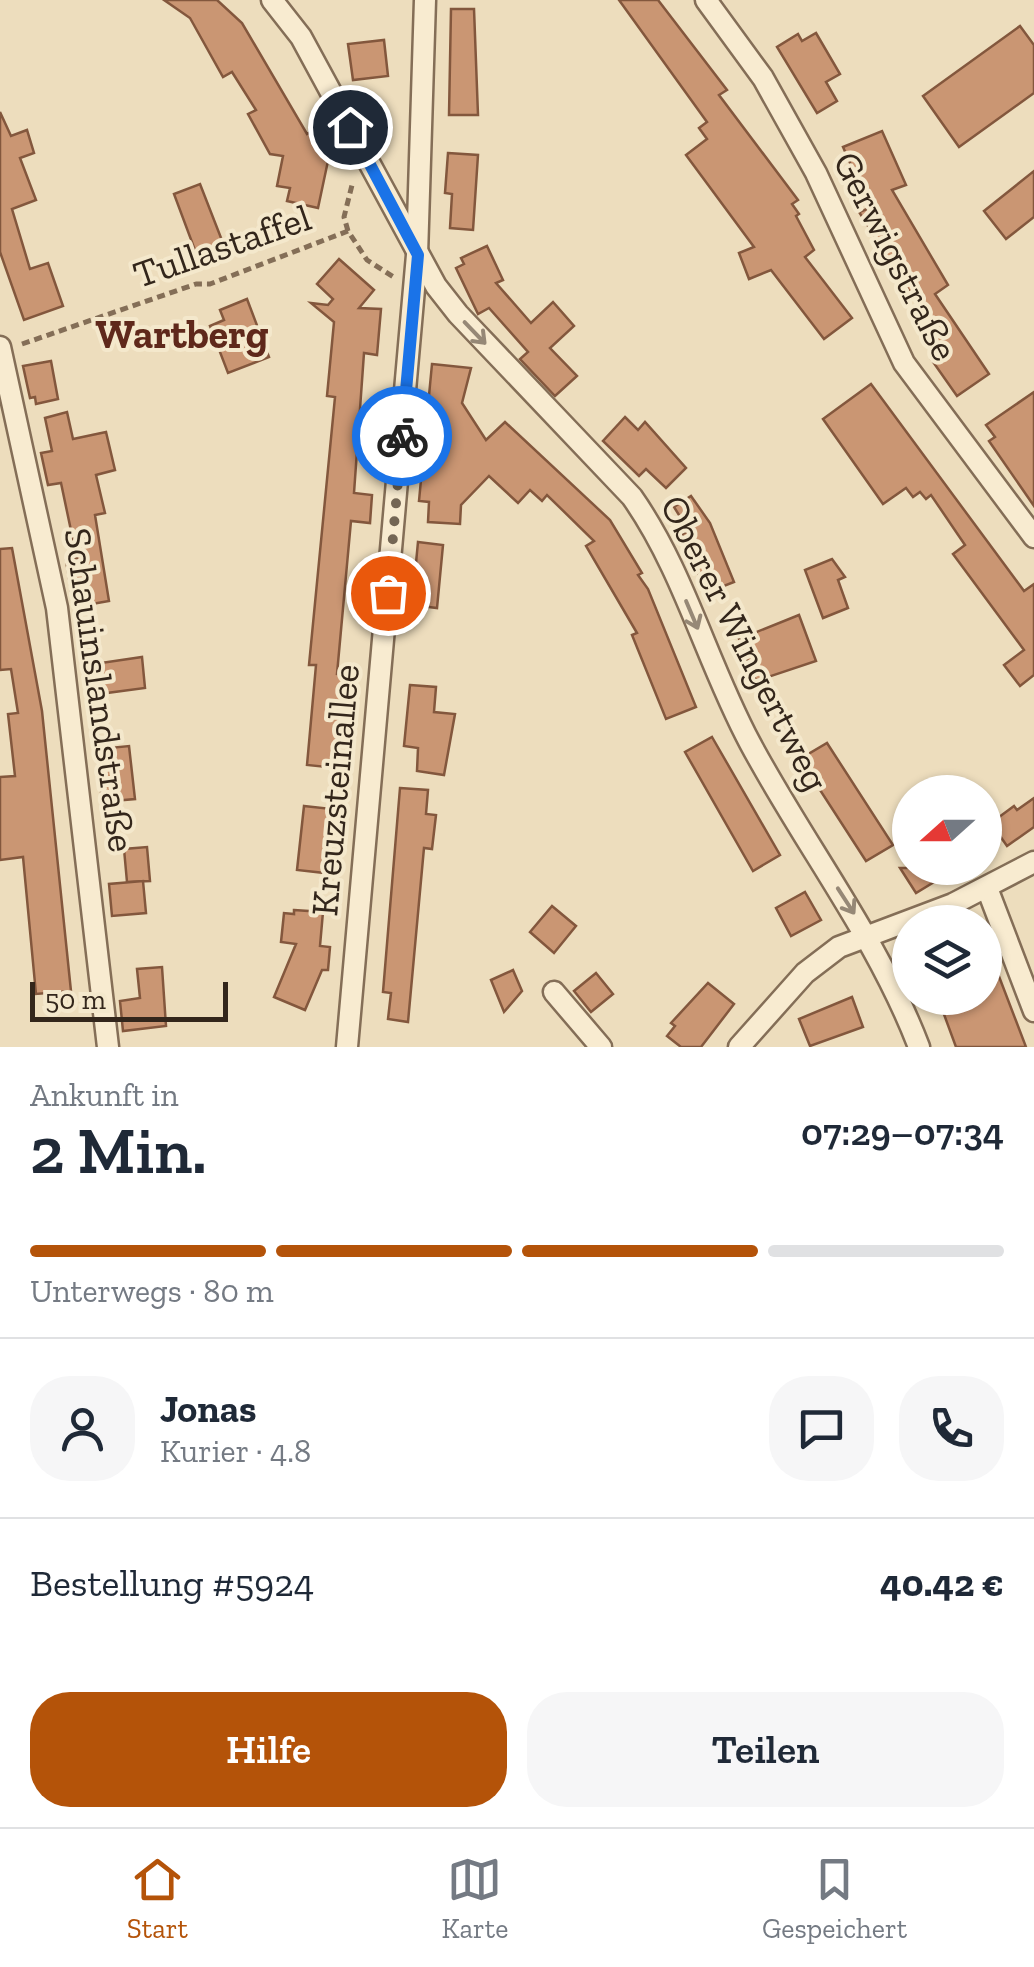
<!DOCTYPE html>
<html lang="de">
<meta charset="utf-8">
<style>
:root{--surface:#fff;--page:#f6f6f7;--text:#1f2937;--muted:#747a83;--line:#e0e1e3;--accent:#b45309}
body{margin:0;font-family:"Zilla Slab",serif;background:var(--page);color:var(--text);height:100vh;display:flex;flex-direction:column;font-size:38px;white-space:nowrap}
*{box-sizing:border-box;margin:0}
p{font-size:32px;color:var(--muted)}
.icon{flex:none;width:55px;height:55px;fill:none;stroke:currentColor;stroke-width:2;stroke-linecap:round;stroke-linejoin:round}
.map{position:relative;height:1047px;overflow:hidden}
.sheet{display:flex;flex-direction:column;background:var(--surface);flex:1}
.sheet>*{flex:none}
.needle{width:65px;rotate:249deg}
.tools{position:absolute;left:892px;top:775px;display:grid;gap:20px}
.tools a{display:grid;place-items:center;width:110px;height:110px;border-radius:50%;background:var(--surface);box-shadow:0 2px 8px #0004;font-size:50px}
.scale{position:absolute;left:30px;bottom:25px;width:198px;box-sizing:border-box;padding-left:10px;border:5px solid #33261b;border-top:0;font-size:28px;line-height:35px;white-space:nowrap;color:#33261b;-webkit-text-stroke:8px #f4e8cc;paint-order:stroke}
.pin{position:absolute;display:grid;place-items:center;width:85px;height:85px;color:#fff;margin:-42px;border:5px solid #fff;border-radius:50%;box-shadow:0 2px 10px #0007}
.courier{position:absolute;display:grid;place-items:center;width:100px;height:100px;margin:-50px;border:8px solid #1a73e8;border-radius:50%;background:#fff;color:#222;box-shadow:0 2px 12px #0007}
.head em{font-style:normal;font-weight:600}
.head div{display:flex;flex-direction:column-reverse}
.head{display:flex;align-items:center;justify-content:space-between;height:170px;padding:0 30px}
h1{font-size:65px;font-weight:600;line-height:75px}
.bar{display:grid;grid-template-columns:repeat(4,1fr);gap:15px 10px;align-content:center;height:120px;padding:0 30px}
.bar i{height:12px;border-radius:8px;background:var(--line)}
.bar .on{background:var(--accent)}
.bar p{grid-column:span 4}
.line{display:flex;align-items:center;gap:25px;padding:0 30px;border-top:2px solid var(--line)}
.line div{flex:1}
.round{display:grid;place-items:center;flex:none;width:105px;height:105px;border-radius:40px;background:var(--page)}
.button{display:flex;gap:20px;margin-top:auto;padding:20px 30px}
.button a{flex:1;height:115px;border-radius:40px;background:var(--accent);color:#fff;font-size:40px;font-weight:600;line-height:115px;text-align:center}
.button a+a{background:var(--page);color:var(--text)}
.tab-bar{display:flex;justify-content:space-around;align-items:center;height:140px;border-top:2px solid var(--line);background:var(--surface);font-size:28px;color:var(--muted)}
.tab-bar a{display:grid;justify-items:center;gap:5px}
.tab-bar .on{color:var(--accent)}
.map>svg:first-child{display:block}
.building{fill:#ca9673;stroke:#83573d;stroke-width:2.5}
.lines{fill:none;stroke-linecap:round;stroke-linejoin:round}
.minor-casing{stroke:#846e57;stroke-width:25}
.path{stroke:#846e57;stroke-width:5;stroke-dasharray:8 5;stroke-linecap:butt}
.minor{stroke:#f8ebd0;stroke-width:20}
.oneway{stroke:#968876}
.done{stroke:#746654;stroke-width:10;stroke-dasharray:0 18}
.route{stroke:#1a73e8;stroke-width:12}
.labels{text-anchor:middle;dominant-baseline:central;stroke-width:8;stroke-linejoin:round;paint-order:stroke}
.street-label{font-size:38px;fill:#33261b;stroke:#f4e8cc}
.neighbourhood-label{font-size:40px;font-weight:bold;fill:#5f281b;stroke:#f4e8cc}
</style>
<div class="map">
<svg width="1034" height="1047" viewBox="0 0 1034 1047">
<rect width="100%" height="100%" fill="#edddbd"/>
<g class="building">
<polygon points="164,0 217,0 242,23 307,134 328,121 328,141 332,142 318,208 287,201 290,188 277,186 283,156 270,154 248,114 256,110 232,72 223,77 190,18"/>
<polygon points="619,0 658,0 727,90 719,95 798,200 792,204 799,214 796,216 814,250 805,257 852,318 824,339 771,270 749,279 739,253 754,247 686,155 707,139 699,128 707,122"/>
<polygon points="451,9 474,9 478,115 449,115"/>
<polygon points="1020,26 1034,45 1034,93 959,147 923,96"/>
<polygon points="816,33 840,74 826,82 837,101 817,113 777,47 798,34 802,41"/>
<polygon points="384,40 388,76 353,80 348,44"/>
<polygon points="0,112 11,136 27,130 34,153 20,158 36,200 12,209 30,269 48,263 63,306 24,320 0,252"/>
<polygon points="882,131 906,185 892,190 948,285 935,294 989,374 957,396 931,359 937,356 927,342 937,335 859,212 870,208 843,147"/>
<polygon points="448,153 478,155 473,230 450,228 452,194 445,193"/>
<polygon points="1034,171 1034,217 1006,239 984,211"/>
<polygon points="200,184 223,243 196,253 174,194"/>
<polygon points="487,246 503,280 496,283 531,323 553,302 574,326 550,348 577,376 555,396 520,359 528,352 489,308 478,314 456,268 464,264 461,258"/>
<polygon points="339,259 374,290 359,308 381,309 377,355 364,353 354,493 372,495 370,523 351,521 337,674 344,675 336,768 307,765 316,665 309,665 335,397 327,396 334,322 311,303 328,305 333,299 317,284"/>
<polygon points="247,299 269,357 228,373 210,326 224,320 220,310"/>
<polygon points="51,361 58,399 36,404 35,397 30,398 23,366"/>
<polygon points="432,364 471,368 462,403 486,440 505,422 610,520 642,573 638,575 648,589 696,707 666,719 632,635 637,633 586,546 594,541 547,495 542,501 530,490 518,503 489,476 461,505 460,524 428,522 429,502 419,501"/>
<polygon points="871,384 1024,591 1034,584 1034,675 1020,686 1004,665 1024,650 953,554 965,545 931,495 926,499 920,492 913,497 906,488 883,504 823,419"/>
<polygon points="1034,392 1034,506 989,441 995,437 986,425"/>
<polygon points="67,412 73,439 106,432 115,470 96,475 105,513 95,515 109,601 86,605 83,589 71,591 66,560 77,559 61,483 48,485 41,453 52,451 45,418"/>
<polygon points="625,417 638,430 645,422 686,468 666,488 646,469 639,476 603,441"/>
<polygon points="691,496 710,523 734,582 706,593 682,534 689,531 674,507"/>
<polygon points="418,542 443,545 437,608 412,605"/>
<polygon points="12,548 42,711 71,991 36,994 23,857 0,860 0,777 15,776 8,714 18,713 11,669 0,670 0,549"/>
<polygon points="832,559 845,577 838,580 848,608 823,618 805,570"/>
<polygon points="799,615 816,661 756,681 739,639"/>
<polygon points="142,657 145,688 99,694 94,664"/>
<polygon points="410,685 436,687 434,712 455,714 444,775 417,771 418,748 404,746"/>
<polygon points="712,737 780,855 753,871 685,752"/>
<polygon points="827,743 893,845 866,861 800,759"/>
<polygon points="129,746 135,799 102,802 99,771 111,770 109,748"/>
<polygon points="400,788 428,790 426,814 436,815 432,849 424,848 408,1022 388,1019 391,993 383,992"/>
<polygon points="1034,798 1034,827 1007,846 991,823 1014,806 1017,810"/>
<polygon points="304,806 332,809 325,873 297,870"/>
<polygon points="147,847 150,881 127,882 124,849"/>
<polygon points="900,868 957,868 916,893"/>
<polygon points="143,881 146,913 112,916 109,884"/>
<polygon points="805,892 821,920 791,936 776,908"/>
<polygon points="552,906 576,926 554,953 530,932"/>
<polygon points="294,910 323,912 320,946 330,947 328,970 322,970 305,1010 274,997 296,944 281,942 284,913 294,914"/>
<polygon points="985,945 987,945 1026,1047 956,1047 938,998 985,998"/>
<polygon points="162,967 166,1026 123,1031 120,1001 140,998 137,969"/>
<polygon points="513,970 522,991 504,1012 491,980"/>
<polygon points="596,973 613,994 591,1012 574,991"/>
<polygon points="708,983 734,1004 701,1047 681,1047 667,1036 675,1026 671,1023"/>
<polygon points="852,997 863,1027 810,1046 799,1019"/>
</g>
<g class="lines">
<defs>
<g id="minor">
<path d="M272,0L301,37L436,286L458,314L632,497C684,571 707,663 750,743C805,846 877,937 919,1047"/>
<polyline points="706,0 763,78 816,173 904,363 1034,537"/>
<polyline points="0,347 57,608 108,1047"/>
<polyline points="987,888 1034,1011"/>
<polyline points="554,992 601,1047"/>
<polyline points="347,1047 417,255 425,0"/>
<polyline points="739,1047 805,973 839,947 953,904 1034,862"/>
</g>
</defs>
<use href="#minor" class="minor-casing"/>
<g class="path">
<polyline points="348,231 344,217 353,181"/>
<polyline points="22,344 196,284 210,284 348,231 367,260 395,278"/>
</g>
<use href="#minor" class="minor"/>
</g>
<defs><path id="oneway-shaft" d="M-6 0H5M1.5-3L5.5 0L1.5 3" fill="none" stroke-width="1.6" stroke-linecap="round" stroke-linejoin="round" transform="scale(2.5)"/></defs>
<g class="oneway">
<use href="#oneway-shaft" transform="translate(475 333) rotate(46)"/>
<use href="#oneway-shaft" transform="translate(692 615) rotate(67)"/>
<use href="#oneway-shaft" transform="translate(846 901) rotate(57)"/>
</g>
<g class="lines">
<polyline class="done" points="388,593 402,436"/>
<polyline class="route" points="350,127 418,255 402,436"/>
</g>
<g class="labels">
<g class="street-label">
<text transform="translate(222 246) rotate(-19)">Tullastaffel</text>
<text transform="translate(896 256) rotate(63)">Gerwigstraße</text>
<text transform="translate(745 643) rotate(63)">Oberer Wingertweg</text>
<text transform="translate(100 690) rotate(82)">Schauinslandstraße</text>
<text transform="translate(335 790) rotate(-85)">Kreuzsteinallee</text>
</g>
<g class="neighbourhood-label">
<text x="182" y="334">Wartberg</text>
</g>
</g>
</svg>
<div class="tools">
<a><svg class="needle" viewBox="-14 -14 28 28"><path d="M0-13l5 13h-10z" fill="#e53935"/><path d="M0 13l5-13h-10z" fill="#747a83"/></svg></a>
<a><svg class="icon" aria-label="layers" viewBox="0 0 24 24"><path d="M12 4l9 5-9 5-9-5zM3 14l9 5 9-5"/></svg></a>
</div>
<div class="scale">50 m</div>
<div class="pin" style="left:388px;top:593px;background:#ea580c"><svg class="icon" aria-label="bag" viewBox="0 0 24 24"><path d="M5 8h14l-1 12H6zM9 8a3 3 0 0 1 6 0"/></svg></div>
<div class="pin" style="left:350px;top:127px;background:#1f2937"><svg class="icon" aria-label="home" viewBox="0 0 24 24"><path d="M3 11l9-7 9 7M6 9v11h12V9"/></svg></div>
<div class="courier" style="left:402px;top:436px"><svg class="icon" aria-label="bike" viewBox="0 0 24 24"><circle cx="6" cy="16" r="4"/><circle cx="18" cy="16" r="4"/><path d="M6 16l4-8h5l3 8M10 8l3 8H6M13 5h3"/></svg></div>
</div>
<section class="sheet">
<div class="head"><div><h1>2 Min.</h1><p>Ankunft in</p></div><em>07:29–07:34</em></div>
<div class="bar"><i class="on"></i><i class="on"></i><i class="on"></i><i></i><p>Unterwegs · 80 m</p></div>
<div class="line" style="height:180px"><a class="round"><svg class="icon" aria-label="person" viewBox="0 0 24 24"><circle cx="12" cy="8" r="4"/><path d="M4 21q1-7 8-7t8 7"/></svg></a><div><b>Jonas</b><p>Kurier · 4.8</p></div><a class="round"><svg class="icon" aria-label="chat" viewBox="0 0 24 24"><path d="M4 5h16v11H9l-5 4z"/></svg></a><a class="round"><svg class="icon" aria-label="phone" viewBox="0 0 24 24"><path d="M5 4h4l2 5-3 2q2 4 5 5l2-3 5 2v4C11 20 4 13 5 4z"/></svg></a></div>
<div class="line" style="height:130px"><div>Bestellung #5924</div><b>40.42 €</b></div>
<div class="button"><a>Hilfe</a><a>Teilen</a></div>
</section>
<nav class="tab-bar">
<a class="on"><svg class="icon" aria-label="home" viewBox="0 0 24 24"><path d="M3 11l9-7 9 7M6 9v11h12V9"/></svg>Start</a>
<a><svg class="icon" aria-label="map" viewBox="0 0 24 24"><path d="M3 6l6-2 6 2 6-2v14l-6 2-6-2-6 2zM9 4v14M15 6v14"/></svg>Karte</a>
<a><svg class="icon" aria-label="saved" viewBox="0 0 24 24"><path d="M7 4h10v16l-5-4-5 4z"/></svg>Gespeichert</a>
</nav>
